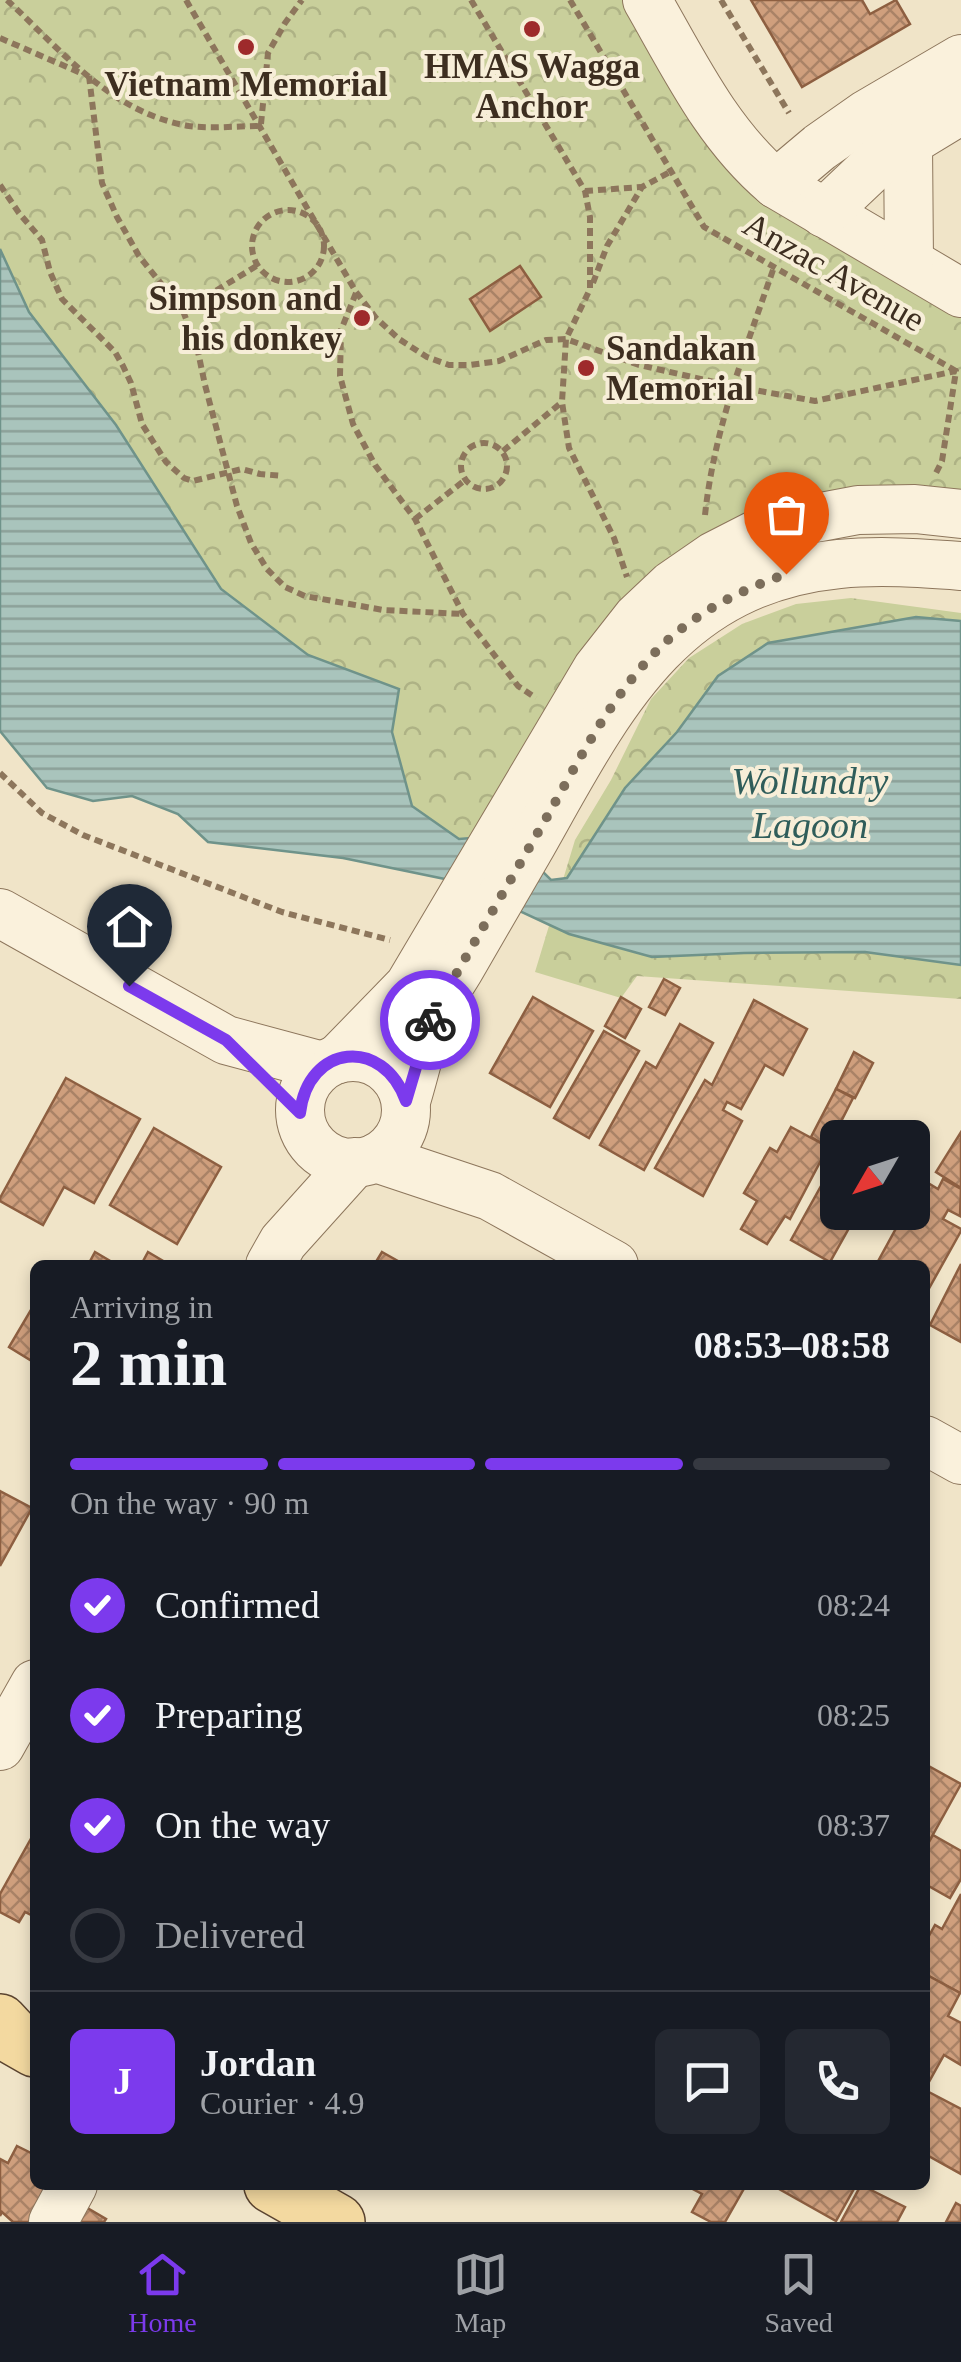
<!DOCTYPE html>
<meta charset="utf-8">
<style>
:root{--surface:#171b24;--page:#242831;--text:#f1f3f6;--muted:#9ea1a6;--line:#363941;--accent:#7c3aed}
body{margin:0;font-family:Georgia,serif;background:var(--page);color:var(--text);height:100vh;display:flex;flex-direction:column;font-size:38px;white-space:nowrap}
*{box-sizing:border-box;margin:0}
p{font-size:32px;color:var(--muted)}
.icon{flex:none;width:55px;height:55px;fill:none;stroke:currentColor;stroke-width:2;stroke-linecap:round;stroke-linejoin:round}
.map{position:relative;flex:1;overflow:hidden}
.details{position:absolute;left:30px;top:1260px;width:900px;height:930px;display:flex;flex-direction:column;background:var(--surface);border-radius:15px;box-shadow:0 5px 15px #0003}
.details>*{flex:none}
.needle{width:65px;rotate:231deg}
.fabs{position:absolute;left:820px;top:1120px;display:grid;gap:20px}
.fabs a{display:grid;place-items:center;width:110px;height:110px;border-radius:15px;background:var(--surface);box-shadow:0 5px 15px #0003;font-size:50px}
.pin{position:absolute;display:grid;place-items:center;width:85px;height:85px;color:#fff;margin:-102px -42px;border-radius:50% 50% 50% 0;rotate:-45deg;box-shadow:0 0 10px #0007}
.pin .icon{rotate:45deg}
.courier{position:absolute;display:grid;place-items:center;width:100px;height:100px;margin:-50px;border:8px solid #7c3aed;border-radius:50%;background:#fff;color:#222;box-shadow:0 2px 12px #0007}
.head em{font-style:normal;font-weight:800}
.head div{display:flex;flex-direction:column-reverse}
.head{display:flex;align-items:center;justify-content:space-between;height:170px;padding:0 40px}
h1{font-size:65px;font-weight:800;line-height:75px}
.bar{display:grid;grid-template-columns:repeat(4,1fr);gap:15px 10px;align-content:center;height:120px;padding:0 40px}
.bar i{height:12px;border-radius:8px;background:var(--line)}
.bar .on{background:var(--accent)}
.bar p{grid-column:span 4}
.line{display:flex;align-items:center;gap:25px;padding:0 40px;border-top:2px solid var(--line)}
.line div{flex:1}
.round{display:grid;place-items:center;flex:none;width:105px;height:105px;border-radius:15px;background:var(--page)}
ol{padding:0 40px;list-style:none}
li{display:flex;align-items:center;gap:30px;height:110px}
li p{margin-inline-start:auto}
li .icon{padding:10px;border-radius:50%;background:var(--accent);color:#fff;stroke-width:4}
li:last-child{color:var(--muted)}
li i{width:55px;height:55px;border:5px solid var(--line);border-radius:50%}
.tab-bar{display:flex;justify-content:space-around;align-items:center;height:140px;border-top:2px solid var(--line);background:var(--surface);font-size:28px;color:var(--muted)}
.tab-bar a{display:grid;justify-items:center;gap:5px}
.tab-bar .on{color:var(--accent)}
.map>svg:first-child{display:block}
.park{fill:url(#park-crowns)}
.water{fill:url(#water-rules);stroke:#6f938a;stroke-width:2.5}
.building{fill:url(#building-cross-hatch);stroke:#8d5f41;stroke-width:2.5}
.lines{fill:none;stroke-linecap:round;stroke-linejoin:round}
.minor-casing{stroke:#8d765c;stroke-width:50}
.major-casing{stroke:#5b4430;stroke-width:58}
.path{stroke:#8d765c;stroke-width:6;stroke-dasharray:8 5;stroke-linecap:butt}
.minor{stroke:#faf1dc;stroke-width:48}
.major{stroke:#f3d9a0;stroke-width:55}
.done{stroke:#7c6e5b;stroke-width:10;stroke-dasharray:0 18}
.route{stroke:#7c3aed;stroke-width:12}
.poi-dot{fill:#9e2a2b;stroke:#f7eed8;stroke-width:4}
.labels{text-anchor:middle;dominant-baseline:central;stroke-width:8;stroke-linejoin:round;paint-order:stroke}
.poi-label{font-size:35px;font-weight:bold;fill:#3d2e20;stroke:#f7eed8}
.street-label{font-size:35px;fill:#3d2e20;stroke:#f7eed8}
.water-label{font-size:38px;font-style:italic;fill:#2f5d5a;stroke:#f7eed8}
</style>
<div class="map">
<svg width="961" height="2222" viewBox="0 0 961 2222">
<defs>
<pattern id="park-crowns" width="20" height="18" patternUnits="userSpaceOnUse" patternTransform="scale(2.5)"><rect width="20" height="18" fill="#c9cf9b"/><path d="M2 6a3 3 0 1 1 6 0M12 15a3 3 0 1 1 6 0" fill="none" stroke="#aeb285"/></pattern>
<pattern id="water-rules" width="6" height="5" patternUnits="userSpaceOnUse" patternTransform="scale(2.5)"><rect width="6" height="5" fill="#a9c4bc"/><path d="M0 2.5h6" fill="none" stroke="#8ba098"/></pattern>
<pattern id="building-cross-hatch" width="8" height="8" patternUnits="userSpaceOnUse" patternTransform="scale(2.5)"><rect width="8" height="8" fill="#cf9f7d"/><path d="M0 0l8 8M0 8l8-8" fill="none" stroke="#a98266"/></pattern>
</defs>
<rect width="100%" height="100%" fill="#f0e4c8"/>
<g class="park">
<polygon points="0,0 647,0 711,112 961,293 961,514 805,520 497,836 459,839 412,806 392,731 399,689 308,655 221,589 116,426 29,312 0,249"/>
<polygon points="851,598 961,613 961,999 637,976 621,998 535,972 575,840 611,780 651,699 689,658 742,624 796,604"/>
</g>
<polygon class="water" points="0,249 29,312 116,425 221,589 308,655 399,689 392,732 412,806 459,839 497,836 525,854 551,880 567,878 625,788 677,732 718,676 768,643 916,617 961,621 961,965 865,952 744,953 652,957 569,934 498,901 469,884 343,858 208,842 178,814 132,796 93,801 47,788 0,731"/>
<g class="building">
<polygon points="751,0 862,0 870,14 896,0 910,24 802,87"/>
<polygon points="520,266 541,297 490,331 470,299"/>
<polygon points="664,979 680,988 665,1015 649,1007"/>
<polygon points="533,997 593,1031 550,1107 490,1073"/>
<polygon points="621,997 641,1009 625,1038 605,1026"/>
<polygon points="754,1000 807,1029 783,1075 765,1065 741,1109 727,1102 723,1110 742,1121 703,1196 655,1168 705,1080 712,1085"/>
<polygon points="680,1024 713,1043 644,1170 600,1145 646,1062 656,1068"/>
<polygon points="604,1031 639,1051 589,1138 554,1118"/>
<polygon points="854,1052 873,1063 855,1098 836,1089"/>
<polygon points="66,1078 140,1119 94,1203 64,1187 43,1225 0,1201 0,1198"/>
<polygon points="836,1089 853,1098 828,1147 811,1137"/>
<polygon points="791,1127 828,1147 790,1219 785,1216 767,1244 741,1229 757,1201 744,1193 770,1148 777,1152"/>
<polygon points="154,1128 221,1167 177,1244 110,1205"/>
<polygon points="961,1132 961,1188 936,1172"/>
<polygon points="831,1168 838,1171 838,1212 858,1212 830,1262 791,1240"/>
<polygon points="943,1179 961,1189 960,1216 948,1210 943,1219 961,1229 961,1231 927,1292 925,1290 925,1265 876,1265 905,1212 912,1212 912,1199 923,1180 938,1189"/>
<polygon points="95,1252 117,1265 88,1265"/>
<polygon points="148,1252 170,1265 141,1265"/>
<polygon points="382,1252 405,1265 374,1265"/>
<polygon points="961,1264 961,1342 930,1325"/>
<polygon points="35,1303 35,1363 9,1347"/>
<polygon points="0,1491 32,1508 0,1566"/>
<polygon points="925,1764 961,1784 925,1849"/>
<polygon points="33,1835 35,1917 25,1912 19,1922 0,1912 0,1894"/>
<polygon points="933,1835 961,1851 961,1879 950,1898 925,1884 925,1849"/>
<polygon points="961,1894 961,1992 960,1993 925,1974 925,1943 935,1925 942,1929"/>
<polygon points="925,1974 960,1993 948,2016 961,2023 961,2065 944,2055 925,2089"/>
<polygon points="925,2090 961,2109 961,2174 925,2154"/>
<polygon points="17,2146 35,2155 35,2185 51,2185 30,2222 13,2222 2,2212 0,2216 0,2159 8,2163"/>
<polygon points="685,2185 746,2185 725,2222 711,2222 692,2212 702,2194"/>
<polygon points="772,2185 852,2185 855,2187 836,2221"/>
<polygon points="861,2185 905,2207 897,2222 841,2222"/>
<polygon points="956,2203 961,2206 961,2222 946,2222"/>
<polygon points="84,2206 106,2219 104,2222 75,2222"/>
</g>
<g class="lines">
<defs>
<g id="minor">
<path d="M647,0C685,66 717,134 776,184L961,293"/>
<polyline points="908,143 909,261"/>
<polyline points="776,184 820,147 867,114 961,59"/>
<polyline points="824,213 882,158 961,110"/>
<polyline points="0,913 226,1040 322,1066"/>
<circle cx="353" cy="1110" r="53"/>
<polyline points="338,1059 409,986 597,669 637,618 672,585 714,556 757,534 805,520 858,510 915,509 961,514"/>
<path d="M406,1101C414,1075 420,1046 430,1021C437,1002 450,985 460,968C483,928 506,888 529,849C605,715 666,581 839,564C880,560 921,563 961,566"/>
<polyline points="376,1158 490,1196 614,1265"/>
<polyline points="270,1265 283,1242 355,1162"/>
<polyline points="925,1440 961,1460"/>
<polyline points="0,1746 35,1684"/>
<polyline points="53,2222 73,2185"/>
</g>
<g id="major">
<polyline points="0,2022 14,2037 35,2049"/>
<polyline points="272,2185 337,2222"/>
</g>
</defs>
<use href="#minor" class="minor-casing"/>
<use href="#major" class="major-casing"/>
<g class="path">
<path d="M7,0C62,51 111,113 189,126C212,129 237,126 259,126"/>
<polyline points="186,0 356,292 376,318 399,339 427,357 449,365 470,365 499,361 546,340 566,339 639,365 732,386 815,401 956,371 961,373"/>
<polyline points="471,0 585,191 590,217 590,289 566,339 562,402 569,448 614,538 627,577"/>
<polyline points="570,0 704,227 956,371 942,461 936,473"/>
<polyline points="721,0 789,113"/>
<polyline points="0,38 83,74"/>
<polyline points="89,76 102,183 117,217 139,256 183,311 197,347 205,385 237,506 251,543 267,569 285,587 305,596 383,610 463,614"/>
<polyline points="261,124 268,53 285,23 302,0"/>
<polyline points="0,185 19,213 42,240 50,272 62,299 115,352 123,366 131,383 142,424 166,462 184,478 193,481 242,469 260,474 283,476"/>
<polyline points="585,191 641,187"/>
<circle cx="288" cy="246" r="36"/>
<polyline points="593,283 607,246 642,187 670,172"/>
<polyline points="356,293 341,330 340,376 353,424 375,465 415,519 463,614 518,686 536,698"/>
<polyline points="183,311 258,265"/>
<circle cx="484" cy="466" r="23"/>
<polyline points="503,451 562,402"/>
<path d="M705,515C714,429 746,348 774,267"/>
<polyline points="415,519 465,480"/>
<polyline points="0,773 42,813 83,835 282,912 390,940"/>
</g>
<use href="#minor" class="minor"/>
<use href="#major" class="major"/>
</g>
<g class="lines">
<path class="done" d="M430,1020C469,951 509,883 548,815C582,755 615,688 668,640C703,609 742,590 786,574"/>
<path class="route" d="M129,986L226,1040L300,1113C308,1044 383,1036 406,1101L430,1020"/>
</g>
<g class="poi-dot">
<circle cx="532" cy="29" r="10"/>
<circle cx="246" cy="47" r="10"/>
<circle cx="362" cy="318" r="10"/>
<circle cx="586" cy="368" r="10"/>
</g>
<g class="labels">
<g class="poi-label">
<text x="532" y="66">HMAS Wagga<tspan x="532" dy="40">Anchor</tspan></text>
<text x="246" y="84">Vietnam Memorial</text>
<text x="342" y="298" text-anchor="end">Simpson and<tspan x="342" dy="40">his donkey</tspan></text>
<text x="606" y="348" text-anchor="start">Sandakan<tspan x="606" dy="40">Memorial</tspan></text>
</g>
<g class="street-label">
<text transform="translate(834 272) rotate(30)">Anzac Avenue</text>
</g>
<g class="water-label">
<text x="810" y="781">Wollundry<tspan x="810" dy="44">Lagoon</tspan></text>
</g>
</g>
</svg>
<div class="fabs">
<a><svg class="needle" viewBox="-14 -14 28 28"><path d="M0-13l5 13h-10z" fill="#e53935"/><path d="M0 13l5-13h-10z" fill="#9ea1a6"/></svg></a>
</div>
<div class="pin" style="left:786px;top:574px;background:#ea580c"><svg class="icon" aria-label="bag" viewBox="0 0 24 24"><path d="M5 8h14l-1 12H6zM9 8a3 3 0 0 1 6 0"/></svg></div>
<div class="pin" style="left:129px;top:986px;background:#1f2937"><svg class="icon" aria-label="home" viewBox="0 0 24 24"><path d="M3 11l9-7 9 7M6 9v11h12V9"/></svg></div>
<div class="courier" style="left:430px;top:1020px"><svg class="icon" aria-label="bike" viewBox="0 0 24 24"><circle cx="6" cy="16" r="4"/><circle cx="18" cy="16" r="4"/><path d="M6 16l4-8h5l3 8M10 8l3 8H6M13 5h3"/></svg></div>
<section class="details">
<div class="head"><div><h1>2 min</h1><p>Arriving in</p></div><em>08:53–08:58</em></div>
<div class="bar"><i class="on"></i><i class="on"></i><i class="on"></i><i></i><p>On the way · 90 m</p></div>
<ol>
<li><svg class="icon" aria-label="check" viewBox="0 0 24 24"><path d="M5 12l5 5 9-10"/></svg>Confirmed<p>08:24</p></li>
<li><svg class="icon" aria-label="check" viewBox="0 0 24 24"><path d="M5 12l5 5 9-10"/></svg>Preparing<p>08:25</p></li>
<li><svg class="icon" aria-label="check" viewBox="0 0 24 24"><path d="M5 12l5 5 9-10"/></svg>On the way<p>08:37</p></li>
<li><i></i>Delivered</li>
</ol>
<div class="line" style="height:180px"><b class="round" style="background:var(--accent);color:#fff">J</b><div><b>Jordan</b><p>Courier · 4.9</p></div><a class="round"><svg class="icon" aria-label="chat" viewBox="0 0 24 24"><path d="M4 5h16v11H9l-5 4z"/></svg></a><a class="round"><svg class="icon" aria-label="phone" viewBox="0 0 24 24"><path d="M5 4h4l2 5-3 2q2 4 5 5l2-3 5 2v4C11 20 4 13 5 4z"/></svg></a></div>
</section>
</div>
<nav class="tab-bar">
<a class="on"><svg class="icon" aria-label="home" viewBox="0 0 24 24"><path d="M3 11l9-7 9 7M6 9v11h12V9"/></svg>Home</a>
<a><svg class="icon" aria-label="map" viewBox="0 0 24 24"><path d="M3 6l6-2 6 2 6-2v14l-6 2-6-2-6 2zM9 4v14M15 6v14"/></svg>Map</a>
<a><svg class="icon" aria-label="saved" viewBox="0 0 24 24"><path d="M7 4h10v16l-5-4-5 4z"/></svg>Saved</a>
</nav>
